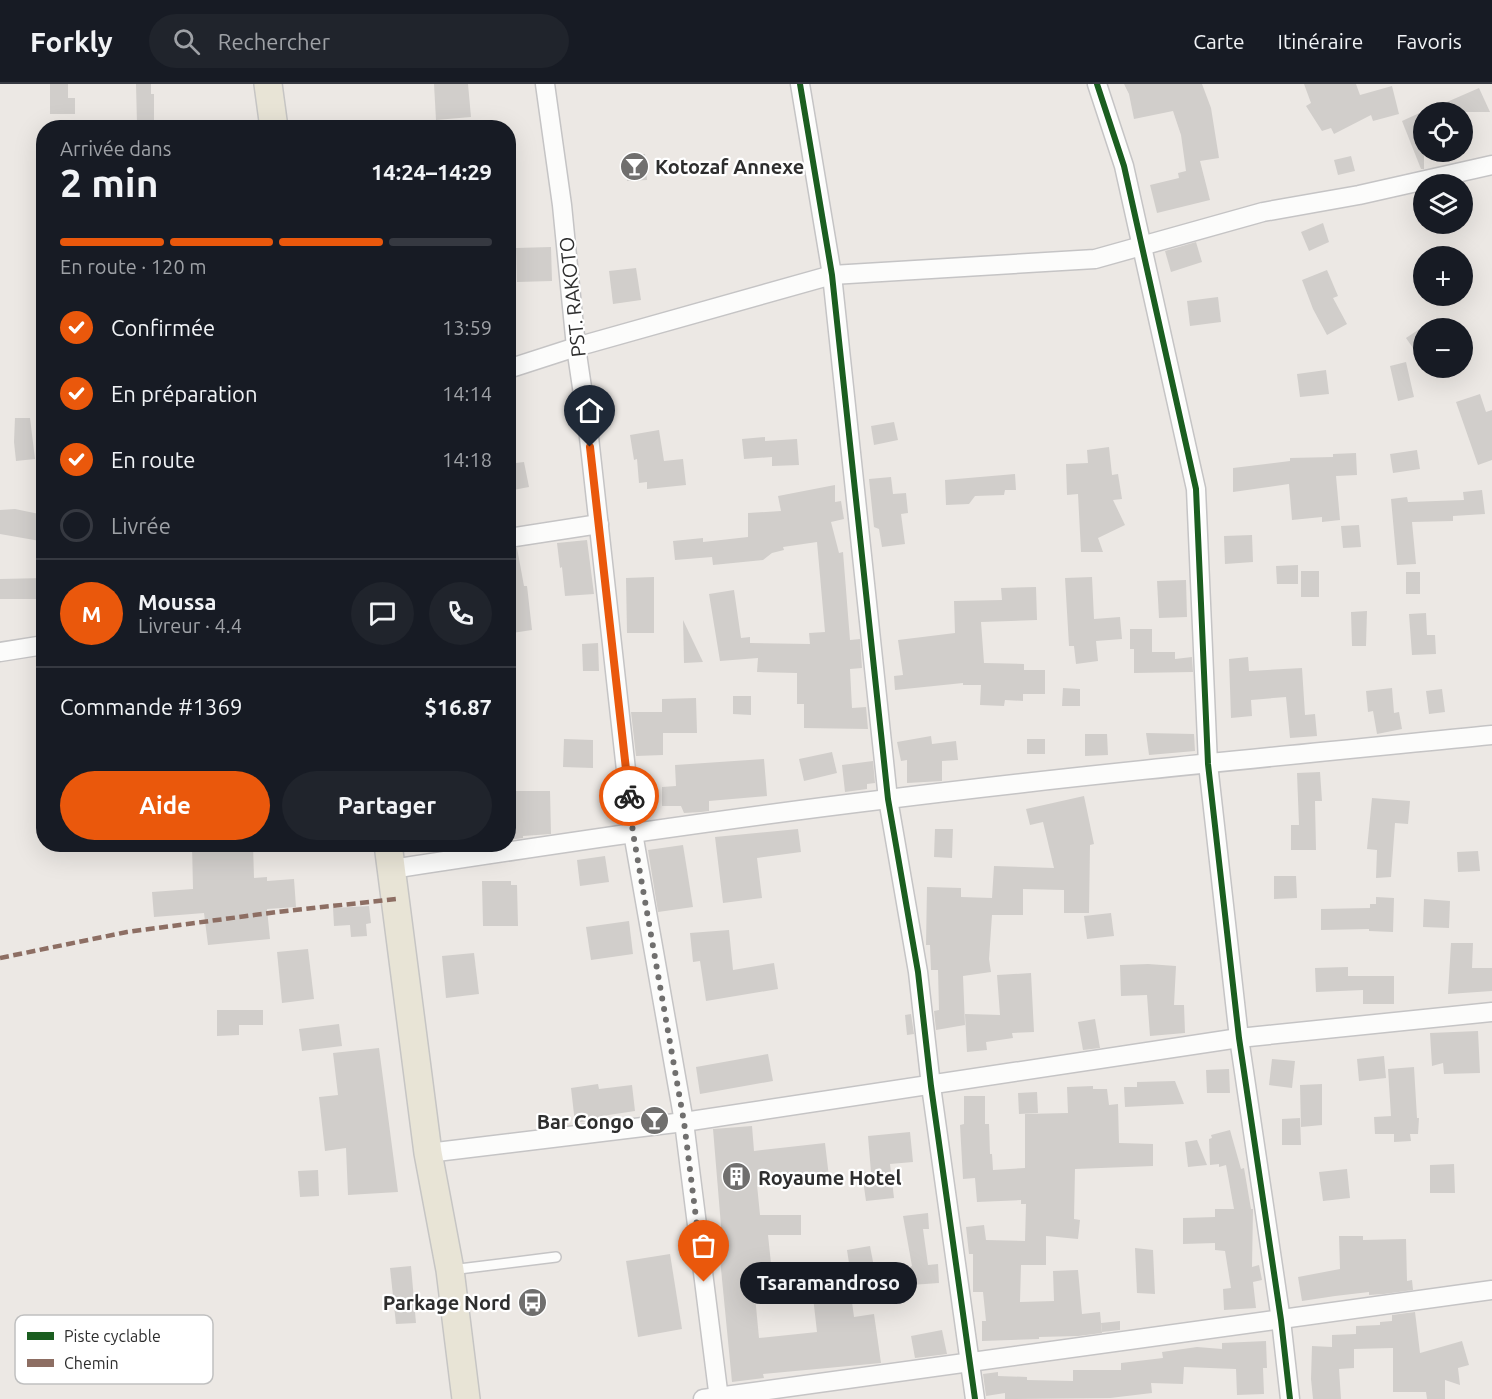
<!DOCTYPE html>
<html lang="fr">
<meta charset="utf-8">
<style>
:root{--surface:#171b24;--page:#20242c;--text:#f1f3f6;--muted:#9ea1a6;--line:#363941;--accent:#ea580c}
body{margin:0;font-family:Ubuntu,sans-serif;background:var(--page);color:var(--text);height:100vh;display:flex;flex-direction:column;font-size:22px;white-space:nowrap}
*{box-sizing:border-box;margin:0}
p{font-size:20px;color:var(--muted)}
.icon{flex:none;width:33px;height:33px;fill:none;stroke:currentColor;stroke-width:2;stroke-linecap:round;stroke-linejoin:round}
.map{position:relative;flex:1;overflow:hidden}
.details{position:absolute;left:36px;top:36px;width:480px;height:732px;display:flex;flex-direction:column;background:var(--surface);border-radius:24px;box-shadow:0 6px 24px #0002}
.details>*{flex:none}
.buttons{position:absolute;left:1413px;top:18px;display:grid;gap:12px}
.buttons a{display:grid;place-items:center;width:60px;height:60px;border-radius:50%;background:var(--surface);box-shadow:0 6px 24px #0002;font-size:30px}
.pin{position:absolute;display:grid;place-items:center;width:51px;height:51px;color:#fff;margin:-62px -26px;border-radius:50% 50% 50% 0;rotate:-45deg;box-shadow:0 0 6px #0007}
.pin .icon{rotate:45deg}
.courier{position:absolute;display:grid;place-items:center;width:60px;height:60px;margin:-30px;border:4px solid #ea580c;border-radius:50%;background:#fff;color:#222;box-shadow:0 2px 8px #0007}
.bubble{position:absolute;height:42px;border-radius:21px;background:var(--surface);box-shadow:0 6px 24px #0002;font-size:20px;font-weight:700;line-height:42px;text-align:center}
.summary em{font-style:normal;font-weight:700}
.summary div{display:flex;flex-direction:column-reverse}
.summary{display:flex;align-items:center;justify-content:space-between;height:102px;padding:0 24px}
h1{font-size:39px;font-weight:700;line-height:45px}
.bar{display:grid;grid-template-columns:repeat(4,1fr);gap:9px 6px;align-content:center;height:72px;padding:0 24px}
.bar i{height:8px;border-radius:4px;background:var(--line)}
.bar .active{background:var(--accent)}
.bar p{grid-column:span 4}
.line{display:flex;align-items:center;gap:15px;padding:0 24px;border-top:2px solid var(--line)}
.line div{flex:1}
.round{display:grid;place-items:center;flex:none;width:63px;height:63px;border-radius:32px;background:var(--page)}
ol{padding:0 24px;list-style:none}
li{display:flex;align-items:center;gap:18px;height:66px}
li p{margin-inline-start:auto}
li .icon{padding:6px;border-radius:50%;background:var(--accent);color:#fff;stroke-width:4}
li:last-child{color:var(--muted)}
li i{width:33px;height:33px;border:3px solid var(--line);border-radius:50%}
.cta{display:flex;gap:12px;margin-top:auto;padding:12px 24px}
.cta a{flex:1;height:69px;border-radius:36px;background:var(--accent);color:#fff;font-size:24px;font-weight:700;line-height:69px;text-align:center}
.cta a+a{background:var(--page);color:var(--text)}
header{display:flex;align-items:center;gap:36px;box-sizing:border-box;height:84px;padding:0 30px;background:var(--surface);border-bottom:2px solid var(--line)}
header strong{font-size:28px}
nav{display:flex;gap:33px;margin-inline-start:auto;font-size:21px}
.search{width:420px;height:54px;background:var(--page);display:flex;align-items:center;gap:15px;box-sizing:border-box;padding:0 21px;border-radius:33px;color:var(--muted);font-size:22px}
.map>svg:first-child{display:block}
.building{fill:#d1cecb}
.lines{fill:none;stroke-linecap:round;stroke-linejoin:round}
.lane-casing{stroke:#c5c4c5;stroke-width:12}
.street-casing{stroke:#c5c4c5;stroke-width:21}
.primary-casing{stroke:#c6c5c4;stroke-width:30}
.lane{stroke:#fcfcfb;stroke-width:9}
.street{stroke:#fcfcfb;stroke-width:18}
.primary{stroke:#e8e4d6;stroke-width:27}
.quiet{stroke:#8d6e63;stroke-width:4.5;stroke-dasharray:9 4.5;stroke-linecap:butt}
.cycleway-casing{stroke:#fff;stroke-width:10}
.cycleway{stroke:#1b5e20;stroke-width:6}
.done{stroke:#706f6e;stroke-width:6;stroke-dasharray:0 10.8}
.route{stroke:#ea580c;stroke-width:8}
.labels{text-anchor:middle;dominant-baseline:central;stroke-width:4.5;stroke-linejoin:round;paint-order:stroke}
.poi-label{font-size:20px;font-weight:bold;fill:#2e2e2e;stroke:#fff;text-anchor:start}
.street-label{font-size:20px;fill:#2e2e2e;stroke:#fff}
.key{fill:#fff;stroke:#c0c0c0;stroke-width:1.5}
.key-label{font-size:16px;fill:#2e2e2e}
</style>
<header>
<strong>Forkly</strong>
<div class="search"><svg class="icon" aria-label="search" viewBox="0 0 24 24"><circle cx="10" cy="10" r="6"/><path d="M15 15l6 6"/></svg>Rechercher</div>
<nav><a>Carte</a><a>Itinéraire</a><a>Favoris</a></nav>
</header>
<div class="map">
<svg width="1492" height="1315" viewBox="0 0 1492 1315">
<rect width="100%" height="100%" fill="#ece8e4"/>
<g class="building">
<polygon points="50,0 68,0 68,14 75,14 75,30 50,30"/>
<polygon points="136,0 151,0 151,10 154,10 154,40 137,40"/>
<polygon points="434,0 468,0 471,33 436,36"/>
<polygon points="1124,0 1202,0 1211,24 1219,74 1200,77 1210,116 1157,129 1150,101 1179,94 1178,89 1186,87 1181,51 1173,27 1134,35 1129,10"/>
<polygon points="1304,0 1356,0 1360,11 1392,2 1399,30 1373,37 1371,31 1334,50 1331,44 1322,47 1306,22 1311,19"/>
<polygon points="1479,4 1490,28 1424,28"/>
<polygon points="1424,27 1424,85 1421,85 1402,37"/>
<polygon points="645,70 647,96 627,97 625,72"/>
<polygon points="1351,72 1355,87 1338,91 1334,76"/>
<polygon points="1323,139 1329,158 1309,167 1301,148"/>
<polygon points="1196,158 1202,178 1171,188 1165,167"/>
<polygon points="551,163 552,197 517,198 516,164"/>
<polygon points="636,184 641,216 613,220 609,187"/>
<polygon points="1327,186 1338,212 1333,214 1347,240 1327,251 1313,225 1302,196"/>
<polygon points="1218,213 1221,238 1190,242 1187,217"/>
<polygon points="1424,242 1424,280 1406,254"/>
<polygon points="1406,278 1414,313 1398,317 1390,282"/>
<polygon points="1326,286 1329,310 1300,313 1297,290"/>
<polygon points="1480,310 1486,328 1492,326 1492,376 1478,381 1456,318"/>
<polygon points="15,334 30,334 35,375 16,377 14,358"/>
<polygon points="894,338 898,356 874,361 871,342"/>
<polygon points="659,346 664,377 683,375 686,401 647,405 647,398 639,399 637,375 634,376 630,351"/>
<polygon points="765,353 765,357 797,355 799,381 772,382 772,373 744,375 742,355"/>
<polygon points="1109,363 1112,391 1118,390 1122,415 1113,416 1125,441 1098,454 1103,468 1081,468 1078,410 1067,411 1066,380 1088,379 1087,366"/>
<polygon points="1417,366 1420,385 1393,389 1390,370"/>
<polygon points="1356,369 1357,391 1336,392 1340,436 1322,438 1322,433 1292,436 1289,400 1233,408 1233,384 1290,377 1290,374 1333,373 1333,370"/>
<polygon points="524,378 529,403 508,407 508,380"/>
<polygon points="1015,390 1016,406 1005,406 1004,411 975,412 969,420 946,421 945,396"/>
<polygon points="891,393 893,410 906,409 908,429 901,430 905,460 882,463 879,445 874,443 869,395"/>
<polygon points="835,401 835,418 841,417 844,435 831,438 839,469 843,468 850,556 860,555 862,584 850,585 852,624 866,623 868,645 804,644 804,620 797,620 797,589 757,588 758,574 720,577 709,510 734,506 741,554 750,553 750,559 810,560 809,549 825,548 817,458 783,463 784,466 772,469 763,476 713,481 712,473 675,476 673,457 703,454 703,458 748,453 748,429 781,427 778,412"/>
<polygon points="1482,406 1485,430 1453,432 1453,437 1412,438 1416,480 1397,481 1391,415 1407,413 1408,418 1464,416 1463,408"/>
<polygon points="15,425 44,431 40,457 0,450 0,426"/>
<polygon points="1359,441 1361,463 1343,464 1341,442"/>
<polygon points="1252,451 1253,478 1225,480 1224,452"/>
<polygon points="587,456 594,510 565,512 562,483 560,484 557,459"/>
<polygon points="517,464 524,502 527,502 532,546 512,549 508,503 508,465"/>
<polygon points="1298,481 1298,500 1277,500 1276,482"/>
<rect x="1301" y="487" width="18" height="26"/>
<rect x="1406" y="488" width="14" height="22"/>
<polygon points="654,493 654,549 627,549 626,494"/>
<polygon points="1092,493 1094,535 1120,533 1122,555 1096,557 1098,577 1076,580 1074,562 1069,562 1065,494"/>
<polygon points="44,494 44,515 0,515 0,495"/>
<polygon points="1186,496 1187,533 1159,534 1157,497"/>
<polygon points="1036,503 1037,536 981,538 984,579 1024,580 1024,586 1045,586 1045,610 1023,610 1023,617 1005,616 1004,622 980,621 981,601 963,601 963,599 895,606 894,592 903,591 898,556 955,549 954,517 1002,516 1001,504"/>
<polygon points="1367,527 1366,562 1352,562 1351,528"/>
<polygon points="1426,529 1427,551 1435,551 1436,570 1412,571 1409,530"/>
<polygon points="683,536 703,578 684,579"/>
<polygon points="1130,545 1152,545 1152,568 1175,568 1175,575 1192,573 1193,588 1134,589 1134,565 1130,565"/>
<polygon points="598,559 599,587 583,587 582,560"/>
<polygon points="1248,573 1249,587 1302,584 1305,631 1315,630 1317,652 1290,654 1286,613 1251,616 1252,632 1231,634 1229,575"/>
<polygon points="1063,604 1080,605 1080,622 1062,622"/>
<polygon points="1392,604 1394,629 1399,628 1402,645 1377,650 1373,627 1368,628 1366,607"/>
<polygon points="1442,605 1445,628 1429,630 1426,607"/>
<polygon points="733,612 751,612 751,631 733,630"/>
<polygon points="696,614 697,649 663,649 663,671 636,672 631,628 662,628 662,615"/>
<polygon points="1146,649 1194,650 1195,667 1149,671"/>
<polygon points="1085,650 1107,650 1108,671 1085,672"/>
<polygon points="931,652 932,660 956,657 958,676 942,677 942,697 907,699 907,676 901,677 897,658"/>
<polygon points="564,655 593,656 593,684 563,683"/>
<rect x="1027" y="655" width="18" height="15"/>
<polygon points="832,668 837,689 804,697 799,675"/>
<polygon points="764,675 767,712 709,717 709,727 701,728 684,729 681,722 662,722 662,703 676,702 675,681"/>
<polygon points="873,677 875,699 867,700 867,705 845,708 842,681"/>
<polygon points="1320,688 1322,717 1315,717 1316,766 1291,766 1291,741 1299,741 1297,689"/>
<polygon points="508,707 550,707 551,750 523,752 523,754 508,756"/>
<polygon points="1084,712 1094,760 1090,761 1089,829 1064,829 1064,806 1023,805 1023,831 992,831 989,875 991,888 963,892 965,941 936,946 934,927 939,926 938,886 931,886 930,861 926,861 927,803 961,804 961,813 992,814 994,782 1054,784 1043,738 1030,741 1026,725"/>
<polygon points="1372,714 1410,717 1408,740 1395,739 1391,793 1376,794 1377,766 1367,765"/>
<polygon points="798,745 801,768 757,774 762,814 723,819 715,753"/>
<polygon points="935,745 953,745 952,774 934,773"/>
<polygon points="192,760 253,760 254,794 267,793 267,797 294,795 296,823 267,825 270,855 208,861 204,829 154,833 152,808 193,805"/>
<polygon points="683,761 693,823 658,828 648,766"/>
<polygon points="1478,767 1480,787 1458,788 1457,768"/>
<polygon points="605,772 609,798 580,802 577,776"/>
<polygon points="1274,792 1296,792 1297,814 1274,815"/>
<polygon points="482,797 511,797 511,801 517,801 518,842 483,842"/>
<polygon points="1376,813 1394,814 1393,848 1369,847 1369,845 1321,846 1321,825 1370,824 1370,820 1376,820"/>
<polygon points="1424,815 1450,817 1449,844 1423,843"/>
<polygon points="369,822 371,839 366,840 367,852 351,853 350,841 334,842 333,824"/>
<polygon points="1111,829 1114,852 1087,855 1084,832"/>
<polygon points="629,837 633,870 591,876 586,843"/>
<polygon points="729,846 733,886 774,879 778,905 706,917 700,877 693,878 690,849"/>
<polygon points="1451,859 1473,859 1472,884 1492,884 1492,907 1448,910"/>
<polygon points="308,865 314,915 282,919 277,868"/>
<polygon points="474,869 479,910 446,914 442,872"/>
<polygon points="1148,880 1176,882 1174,921 1184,921 1185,949 1150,952 1147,911 1121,912 1120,881"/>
<polygon points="1348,883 1348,892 1394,892 1394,920 1363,920 1363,906 1316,908 1315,884"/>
<polygon points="1031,889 1034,948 1012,949 1013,954 986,958 987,966 967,968 965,930 1000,931 997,891"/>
<polygon points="217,926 263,926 263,941 239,941 239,951 217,952"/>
<polygon points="911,930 914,950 907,951 905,931"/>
<polygon points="1095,935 1100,964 1083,966 1078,938"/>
<polygon points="339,940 342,962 302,967 299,945"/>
<polygon points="1478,947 1480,989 1444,990 1443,979 1432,982 1430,949"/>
<polygon points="379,964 398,1108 348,1111 346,1064 325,1067 319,1013 338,1011 333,969"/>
<polygon points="768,970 773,997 700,1010 696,983"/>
<polygon points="1384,972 1386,994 1359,997 1357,975"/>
<polygon points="1272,975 1295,977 1292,1004 1269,1001"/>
<polygon points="1414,983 1417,1034 1419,1034 1418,1050 1410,1050 1411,1057 1394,1058 1394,1050 1375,1050 1374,1033 1391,1032 1388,985"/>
<polygon points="1229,985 1230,1009 1207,1009 1206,986"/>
<polygon points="1175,997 1184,1020 1125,1023 1124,1003 1137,1003 1137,998"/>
<polygon points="598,1000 599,1005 632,1001 635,1027 602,1032 602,1035 575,1039 571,1004"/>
<polygon points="1322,1000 1322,1041 1301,1043 1300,1001"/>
<polygon points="1093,1002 1093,1005 1107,1005 1109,1021 1118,1020 1119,1059 1153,1060 1153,1082 1075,1085 1074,1135 1080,1136 1078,1155 1046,1152 1046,1181 1021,1181 1020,1218 1054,1217 1053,1187 1078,1186 1082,1230 1100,1228 1102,1249 1078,1252 1039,1253 1039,1255 982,1257 982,1237 986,1237 983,1208 973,1208 973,1170 969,1170 966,1143 984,1141 986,1156 1025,1157 1026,1120 1021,1120 1021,1116 977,1118 975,1094 963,1095 960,1041 964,1040 964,1012 985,1012 985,1040 989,1040 990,1070 992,1070 993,1086 1025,1084 1025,1030 1068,1029 1067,1003"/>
<polygon points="1037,1008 1038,1029 1019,1030 1018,1009"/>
<polygon points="1300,1034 1301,1061 1282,1061 1282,1035"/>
<polygon points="752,1042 754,1067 825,1059 829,1093 757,1101 760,1131 801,1131 801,1151 768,1151 772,1189 753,1191 759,1254 817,1248 811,1195 842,1191 845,1217 852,1218 854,1233 874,1230 881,1279 763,1290 764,1294 732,1298 718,1154 722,1154 713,1045"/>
<polygon points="1230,1046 1241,1085 1244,1084 1251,1125 1253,1125 1252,1183 1259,1181 1262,1196 1253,1198 1256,1224 1224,1226 1223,1205 1231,1204 1225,1167 1215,1166 1215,1159 1183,1160 1183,1134 1215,1133 1215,1125 1234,1125 1226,1081 1219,1083 1219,1080 1210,1081 1209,1055 1212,1054 1211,1051"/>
<polygon points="910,1048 913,1078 890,1080 894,1114 866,1117 862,1089 871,1088 868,1052"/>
<polygon points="1197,1056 1207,1081 1188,1083 1185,1058"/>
<polygon points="1454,1080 1455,1109 1430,1109 1430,1081"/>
<polygon points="1347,1085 1350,1114 1323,1117 1319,1088"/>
<polygon points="318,1086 319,1112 300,1113 298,1087"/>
<polygon points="928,1129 929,1145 923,1145 928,1181 938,1180 939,1199 911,1201 910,1183 912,1182 903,1132"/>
<polygon points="1339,1152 1363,1152 1363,1156 1406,1155 1407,1197 1412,1196 1413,1206 1384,1210 1369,1211 1369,1208 1335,1212 1302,1217 1298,1193 1340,1185"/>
<polygon points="870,1162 874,1183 850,1186 847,1166"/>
<polygon points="1135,1164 1153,1166 1155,1210 1137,1209"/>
<polygon points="670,1170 682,1245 638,1253 626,1177"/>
<polygon points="411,1182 416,1239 396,1240 390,1184"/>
<polygon points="1415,1228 1420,1269 1462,1257 1469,1281 1458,1284 1460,1301 1445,1296 1445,1315 1427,1315 1426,1308 1393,1308 1393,1264 1354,1265 1354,1284 1339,1285 1341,1315 1313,1315 1311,1295 1312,1262 1332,1263 1332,1251 1356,1250 1356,1242 1380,1241 1380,1238 1392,1237 1392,1231"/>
<polygon points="1120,1237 1120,1246 1102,1248 1101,1239"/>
<polygon points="942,1246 947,1270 915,1274 911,1252"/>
<polygon points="1266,1257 1267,1284 1263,1284 1264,1310 1237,1311 1236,1285 1184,1283 1183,1300 1151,1299 1152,1309 1110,1314 1005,1315 1005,1309 986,1312 983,1290 998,1288 998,1292 1027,1293 1027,1296 1073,1297 1073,1286 1121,1286 1121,1279 1163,1274 1162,1268 1197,1263 1222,1265 1222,1259"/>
</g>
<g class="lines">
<defs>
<polyline id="lane" points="451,1186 556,1173"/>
<g id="street">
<polyline points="545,0 562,121 576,263 588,344 633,749 684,1038 719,1315"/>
<polyline points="800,0 832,191 888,715 918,888 931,1002 975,1315"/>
<polyline points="1097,0 1124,82 1196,405 1208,680 1239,954 1281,1236 1290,1315"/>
<polyline points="508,285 576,263 832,191 1095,175 1263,128 1359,111 1492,81"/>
<polyline points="508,454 599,440"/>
<polyline points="0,568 44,561"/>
<path d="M392,785C557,760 722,735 888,715C1089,690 1291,671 1492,651"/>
<polyline points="428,1069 684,1038 1239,954 1492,928"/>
<polyline points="703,1315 1492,1206"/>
</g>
<g id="primary">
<polyline points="268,0 274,44"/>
<polyline points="388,760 428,1069 450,1186 466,1315"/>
</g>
</defs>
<use href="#lane" class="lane-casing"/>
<use href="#street" class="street-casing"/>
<use href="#primary" class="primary-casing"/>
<use href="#lane" class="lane"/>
<use href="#street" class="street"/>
<use href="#primary" class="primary"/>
<polyline class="quiet" points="0,874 127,848 277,828 396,815"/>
<defs>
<g id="cycleway">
<polyline points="800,0 832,191 888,715 918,888 931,1002 975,1315"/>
<polyline points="1097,0 1124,82 1196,405 1208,680 1239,954 1281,1236 1290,1315"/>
</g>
</defs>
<use href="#cycleway" class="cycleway-casing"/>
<use href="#cycleway" class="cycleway"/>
</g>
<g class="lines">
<polyline class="done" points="629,712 633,749 684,1038 704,1198"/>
<polyline class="route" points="590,363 629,712"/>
</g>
<defs>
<symbol id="bar-disc" viewBox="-11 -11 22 22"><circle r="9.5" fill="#706f6e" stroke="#fff"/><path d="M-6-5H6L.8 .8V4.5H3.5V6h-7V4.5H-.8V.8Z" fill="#fff"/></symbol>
<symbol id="building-disc" viewBox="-11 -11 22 22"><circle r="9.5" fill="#706f6e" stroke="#fff"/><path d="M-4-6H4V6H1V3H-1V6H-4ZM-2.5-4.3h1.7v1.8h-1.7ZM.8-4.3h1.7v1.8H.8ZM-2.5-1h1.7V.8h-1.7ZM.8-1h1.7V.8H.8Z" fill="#fff"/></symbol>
<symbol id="bus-disc" viewBox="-11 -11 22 22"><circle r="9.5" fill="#706f6e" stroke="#fff"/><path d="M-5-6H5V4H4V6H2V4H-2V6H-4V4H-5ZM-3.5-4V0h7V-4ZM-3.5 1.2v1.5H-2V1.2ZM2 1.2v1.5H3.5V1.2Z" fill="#fff"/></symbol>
</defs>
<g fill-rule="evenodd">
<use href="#bar-disc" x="618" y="66" width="33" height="33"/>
<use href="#bar-disc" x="638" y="1020" width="33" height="33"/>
<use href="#building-disc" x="720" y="1076" width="33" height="33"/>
<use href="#bus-disc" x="516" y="1202" width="33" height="33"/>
</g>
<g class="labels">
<g class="poi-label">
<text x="655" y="82">Kotozaf Annexe</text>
<text x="634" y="1037" text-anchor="end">Bar Congo</text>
<text x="758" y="1093">Royaume Hotel</text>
<text x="511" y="1218" text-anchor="end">Parkage Nord</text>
</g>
<g class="street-label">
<text transform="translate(572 213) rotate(-96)">PST. RAKOTO</text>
</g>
</g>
<rect x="15" y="1231" width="198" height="69" rx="9" class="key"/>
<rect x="27" y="1248" width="27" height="8" fill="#1b5e20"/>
<rect x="27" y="1275" width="27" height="8" fill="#8d6e63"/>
<g class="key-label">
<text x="64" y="1258">Piste cyclable</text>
<text x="64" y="1285">Chemin</text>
</g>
</svg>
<div class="buttons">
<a><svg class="icon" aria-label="locate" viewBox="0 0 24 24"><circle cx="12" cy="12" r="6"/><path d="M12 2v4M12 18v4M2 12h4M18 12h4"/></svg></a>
<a><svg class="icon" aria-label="layers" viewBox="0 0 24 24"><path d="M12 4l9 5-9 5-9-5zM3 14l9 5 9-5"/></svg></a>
<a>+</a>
<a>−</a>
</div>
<div class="pin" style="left:704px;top:1198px;background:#ea580c"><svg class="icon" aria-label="bag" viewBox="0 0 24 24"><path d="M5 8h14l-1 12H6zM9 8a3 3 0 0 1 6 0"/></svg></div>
<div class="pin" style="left:590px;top:363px;background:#1f2937"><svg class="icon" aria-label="home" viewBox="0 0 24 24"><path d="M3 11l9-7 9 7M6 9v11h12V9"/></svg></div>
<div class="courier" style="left:629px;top:712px"><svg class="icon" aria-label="bike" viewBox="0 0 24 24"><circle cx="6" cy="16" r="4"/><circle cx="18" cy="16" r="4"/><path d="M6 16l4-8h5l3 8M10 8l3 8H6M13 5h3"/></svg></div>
<div class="bubble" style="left:740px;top:1178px;width:177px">Tsaramandroso</div>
<section class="details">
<div class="summary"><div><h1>2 min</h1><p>Arrivée dans</p></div><em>14:24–14:29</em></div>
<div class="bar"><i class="active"></i><i class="active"></i><i class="active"></i><i></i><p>En route · 120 m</p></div>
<ol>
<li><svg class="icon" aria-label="check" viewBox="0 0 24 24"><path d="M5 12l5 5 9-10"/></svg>Confirmée<p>13:59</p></li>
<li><svg class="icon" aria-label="check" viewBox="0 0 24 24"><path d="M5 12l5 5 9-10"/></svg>En préparation<p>14:14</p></li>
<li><svg class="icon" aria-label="check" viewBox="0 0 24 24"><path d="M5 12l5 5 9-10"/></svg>En route<p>14:18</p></li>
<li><i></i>Livrée</li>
</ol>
<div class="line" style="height:108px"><b class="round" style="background:var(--accent);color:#fff">M</b><div><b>Moussa</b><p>Livreur · 4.4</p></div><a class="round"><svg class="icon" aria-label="chat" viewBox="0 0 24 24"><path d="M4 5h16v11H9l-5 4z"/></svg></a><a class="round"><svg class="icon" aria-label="phone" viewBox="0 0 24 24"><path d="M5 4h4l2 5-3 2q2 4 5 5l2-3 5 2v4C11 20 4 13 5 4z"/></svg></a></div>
<div class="line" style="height:78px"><div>Commande #1369</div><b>$16.87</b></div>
<div class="cta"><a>Aide</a><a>Partager</a></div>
</section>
</div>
